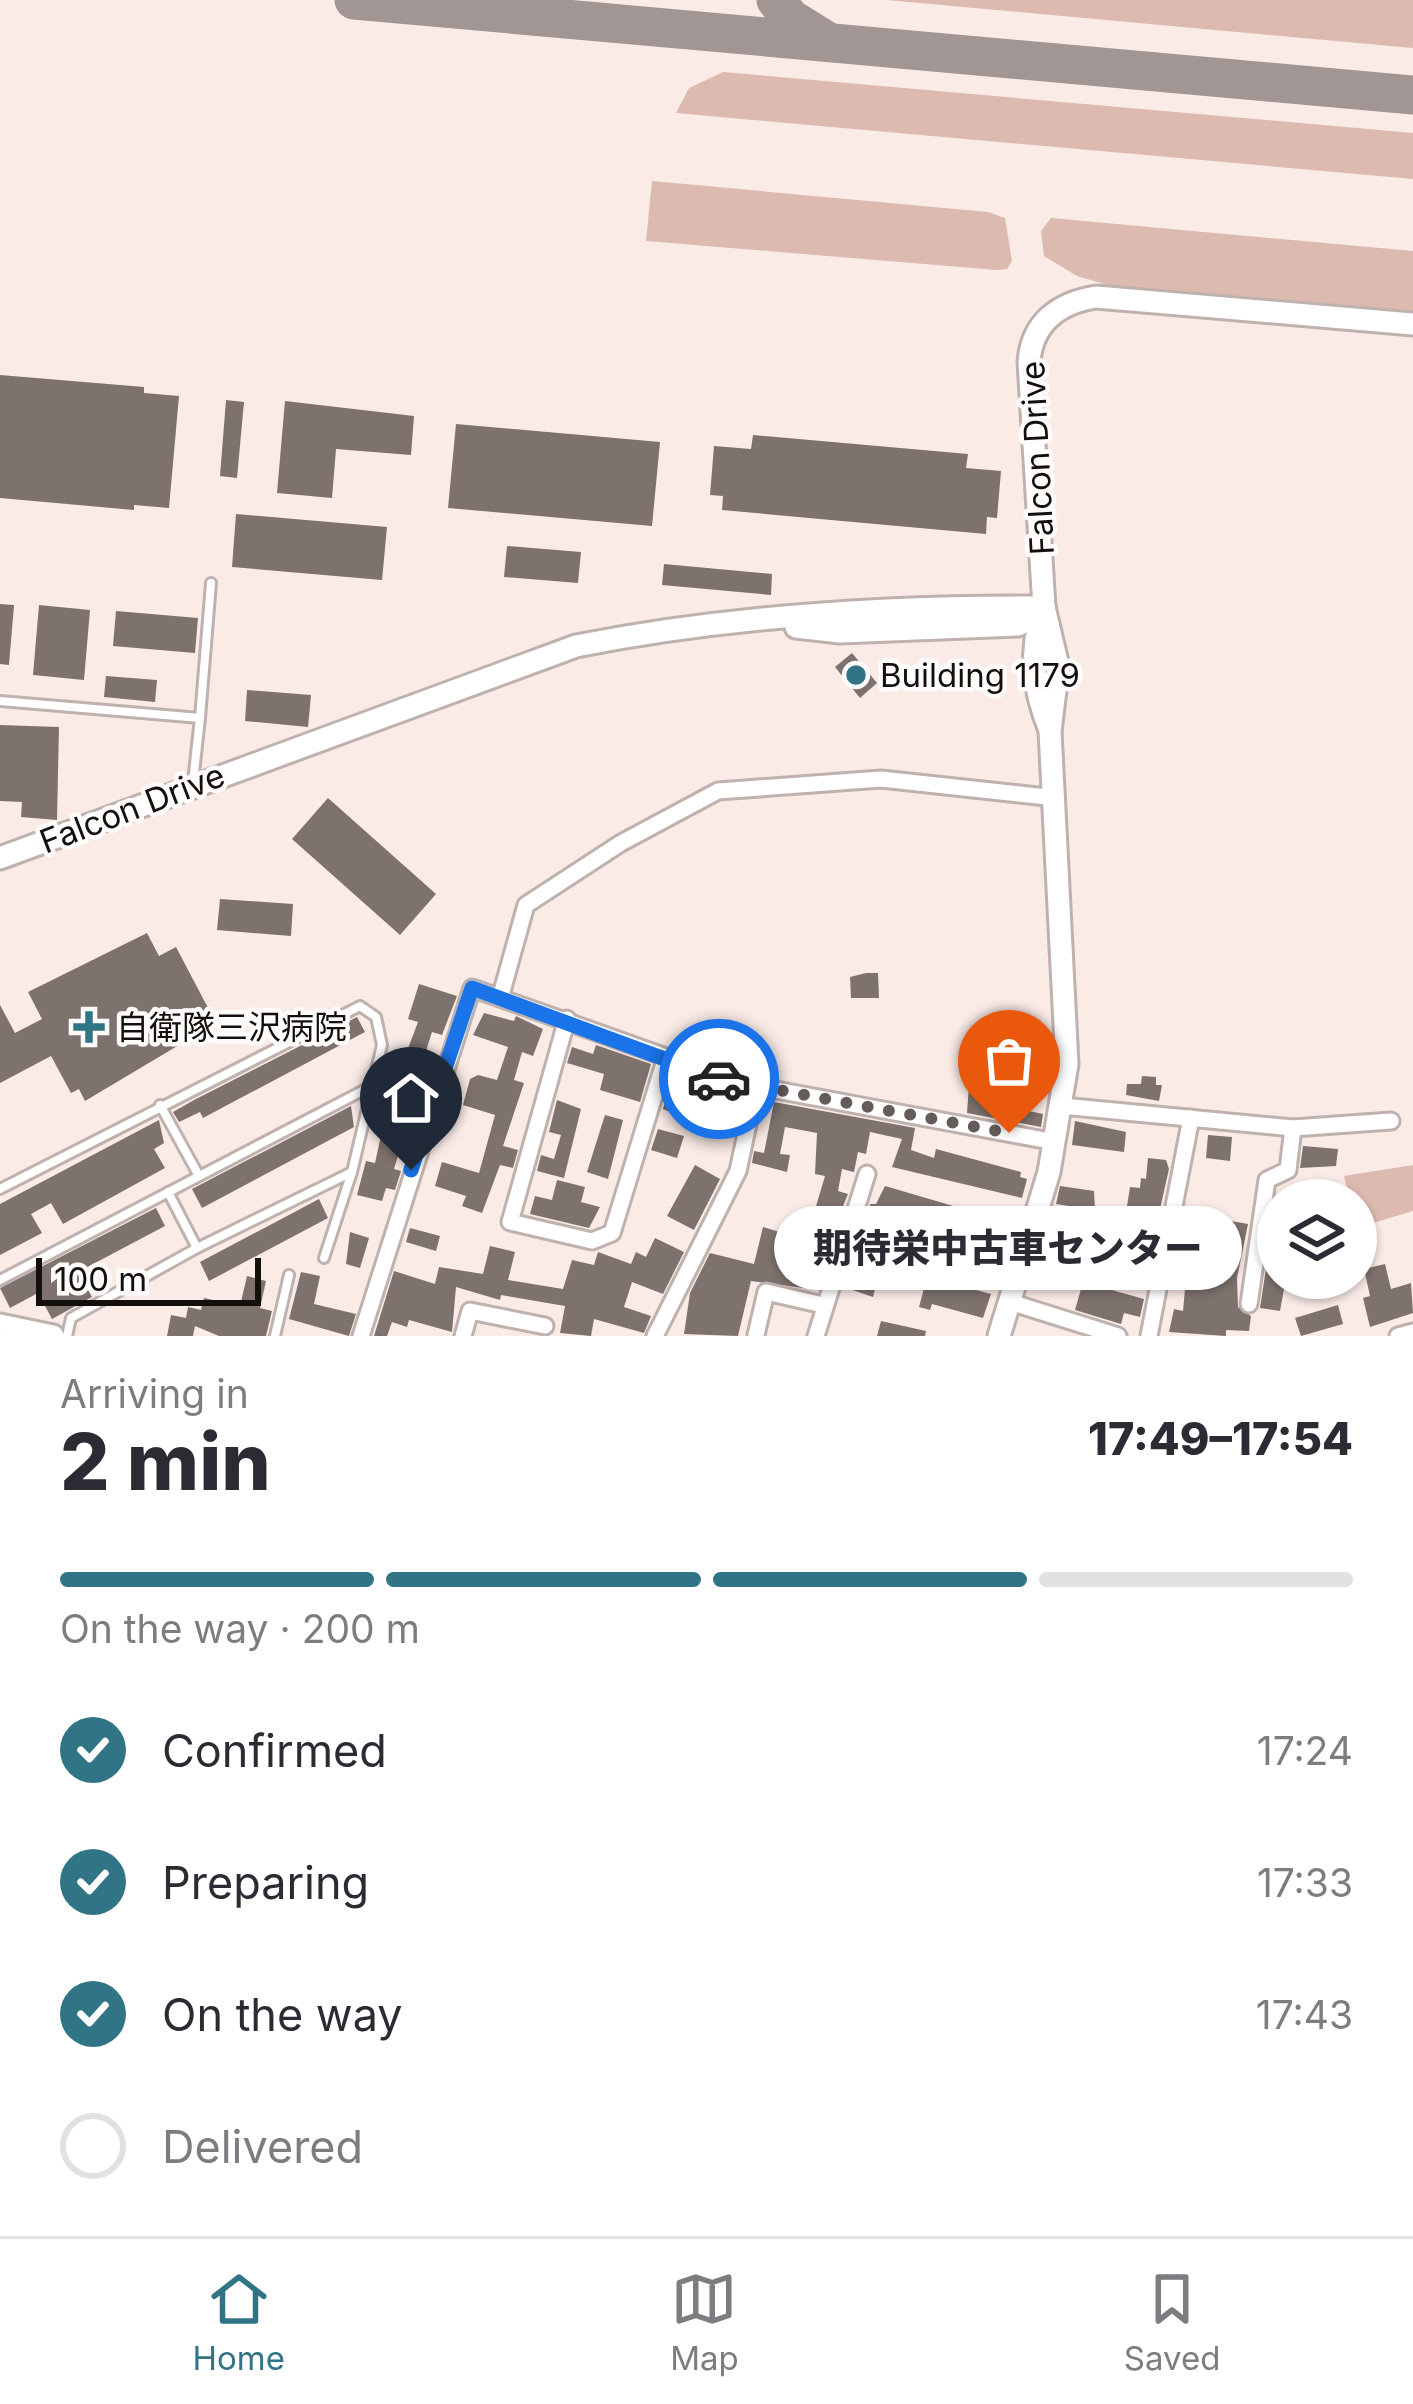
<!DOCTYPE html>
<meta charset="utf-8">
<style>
:root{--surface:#fff;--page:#f2f2f3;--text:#2b2b33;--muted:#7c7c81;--line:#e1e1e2;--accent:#317485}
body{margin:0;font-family:Inter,"Noto Sans JP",sans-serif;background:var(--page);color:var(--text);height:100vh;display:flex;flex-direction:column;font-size:45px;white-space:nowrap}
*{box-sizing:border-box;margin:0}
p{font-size:39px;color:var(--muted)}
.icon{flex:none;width:66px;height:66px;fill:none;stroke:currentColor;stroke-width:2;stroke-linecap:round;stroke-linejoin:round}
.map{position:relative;height:1336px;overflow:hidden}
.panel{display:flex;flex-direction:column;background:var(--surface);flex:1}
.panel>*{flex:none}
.fabs{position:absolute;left:1257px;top:1179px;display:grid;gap:24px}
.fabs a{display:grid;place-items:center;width:120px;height:120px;border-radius:50%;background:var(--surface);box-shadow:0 3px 9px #0004;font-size:60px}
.scale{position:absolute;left:36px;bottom:30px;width:225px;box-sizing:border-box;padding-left:12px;border:6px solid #130f0d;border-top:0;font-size:33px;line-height:42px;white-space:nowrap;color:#130f0d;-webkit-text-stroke:9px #fefbfb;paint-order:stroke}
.pin{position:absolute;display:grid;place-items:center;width:102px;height:102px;color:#fff;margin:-123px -51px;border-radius:50% 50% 50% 0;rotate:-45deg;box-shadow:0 0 12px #0007}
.pin .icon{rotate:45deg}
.courier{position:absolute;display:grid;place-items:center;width:120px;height:120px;margin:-60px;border:9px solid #1a73e8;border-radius:50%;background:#fff;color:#222;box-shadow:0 3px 15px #0007}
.bubble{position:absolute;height:84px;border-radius:42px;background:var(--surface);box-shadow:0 3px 9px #0004;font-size:39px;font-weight:800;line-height:84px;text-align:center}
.overview em{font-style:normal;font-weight:800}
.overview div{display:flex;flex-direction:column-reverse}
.overview{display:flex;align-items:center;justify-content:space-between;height:204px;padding:0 60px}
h1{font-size:78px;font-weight:800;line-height:90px}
.bar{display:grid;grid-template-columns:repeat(4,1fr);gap:18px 12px;align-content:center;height:144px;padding:0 60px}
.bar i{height:15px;border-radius:9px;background:var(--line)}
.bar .selected{background:var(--accent)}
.bar p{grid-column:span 4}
ol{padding:0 60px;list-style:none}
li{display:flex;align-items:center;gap:36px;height:132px}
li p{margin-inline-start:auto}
li .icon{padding:12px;border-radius:50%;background:var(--accent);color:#fff;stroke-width:4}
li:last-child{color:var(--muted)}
li i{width:66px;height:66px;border:6px solid var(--line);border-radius:50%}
.menu{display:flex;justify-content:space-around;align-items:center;height:168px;border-top:3px solid var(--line);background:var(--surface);font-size:33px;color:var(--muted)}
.menu a{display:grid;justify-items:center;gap:6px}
.menu .selected{color:var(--accent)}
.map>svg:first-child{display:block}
.green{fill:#ddbaaf}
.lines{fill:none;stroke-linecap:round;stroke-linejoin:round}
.taxiway{stroke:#a19693;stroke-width:39}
.building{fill:#7e726e}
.lane-casing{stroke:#bfb1ad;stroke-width:14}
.street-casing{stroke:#bfb1ad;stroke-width:21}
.secondary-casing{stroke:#bfb1ad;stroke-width:27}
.lane{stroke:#fff;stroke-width:8}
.street{stroke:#fff;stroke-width:15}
.secondary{stroke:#fff;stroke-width:21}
.done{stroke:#645c59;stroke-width:12;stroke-dasharray:0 21.6}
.route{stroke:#1a73e8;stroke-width:15}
.poi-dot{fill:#317485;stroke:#fefbfb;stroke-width:4.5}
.labels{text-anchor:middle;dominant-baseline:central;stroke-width:9;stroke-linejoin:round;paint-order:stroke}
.street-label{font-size:33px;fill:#130f0d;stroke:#fefbfb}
.poi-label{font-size:33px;fill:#130f0d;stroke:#fefbfb;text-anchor:start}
</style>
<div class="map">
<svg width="1413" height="1336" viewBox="0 0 1413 1336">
<rect width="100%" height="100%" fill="#faebe7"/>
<g class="green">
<polygon points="887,0 1413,0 1413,48"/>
<polygon points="723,72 1413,133 1413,179 676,113 689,88"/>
<polygon points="652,181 988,212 1005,218 1012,261 1007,269 997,270 646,241"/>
<polygon points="1051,218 1413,251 1413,315 1118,288 1077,276 1044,256 1041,231"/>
<polygon points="1413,1165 1413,1211 1356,1228 1356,1200 1350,1200 1344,1176"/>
</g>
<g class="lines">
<g class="taxiway">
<polyline points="354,0 1413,95"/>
<polyline points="776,0 790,18 827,41"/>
</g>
</g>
<g class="building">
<polygon points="0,375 144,387 144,393 179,396 169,508 134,505 134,510 0,498"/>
<polygon points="226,400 244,402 237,478 220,476"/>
<polygon points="285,401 414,416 411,455 336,449 332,498 277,493"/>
<polygon points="456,424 660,442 652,526 448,508"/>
<polygon points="753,435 968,454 966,468 1001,471 997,518 987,517 986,534 722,510 723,496 710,495 714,446 751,449"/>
<polygon points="236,514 387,527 382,580 232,567"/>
<polygon points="507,546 581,552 578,583 504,577"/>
<polygon points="664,564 772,574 771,595 662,585"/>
<polygon points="0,604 14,605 9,665 0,664"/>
<polygon points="39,605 90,610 84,680 33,675"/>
<polygon points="116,611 198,618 195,653 113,646"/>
<polygon points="852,653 877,683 860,698 835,667"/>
<polygon points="106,676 157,680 155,702 104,697"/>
<polygon points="247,690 311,695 308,727 245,721"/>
<polygon points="0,725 59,727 57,820 21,817 22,802 0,801"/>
<polygon points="328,798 436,894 400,935 292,839"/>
<polygon points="220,899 293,904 291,936 217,930"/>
<polygon points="147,933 159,956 176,947 216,1023 85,1101 79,1089 71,1093 51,1056 0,1083 0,1005 15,1033 42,1019 28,992"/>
<polygon points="866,973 878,973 879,998 851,998 850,977"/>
<polygon points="419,984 457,996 442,1035 432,1032 394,1150 399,1152 394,1169 401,1171 395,1190 386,1188 382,1201 357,1195 366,1161 375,1163 389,1099 418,1022 408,1019"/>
<polygon points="484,1013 514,1021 516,1016 543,1029 533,1056 522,1052 514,1080 524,1083 503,1146 518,1150 513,1168 500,1165 482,1213 462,1206 466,1196 435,1186 442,1162 479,1173 495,1115 463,1105 470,1079 478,1075 497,1080 508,1047 473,1035"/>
<polygon points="357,1017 365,1032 203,1118 200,1112 179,1122 173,1112 194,1100"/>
<polygon points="596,1045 651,1064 640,1102 600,1090 604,1074 567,1063 572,1047 593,1054"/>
<polygon points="971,1058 993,1061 986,1102 1043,1114 1041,1127 967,1113"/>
<polygon points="1142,1076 1156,1077 1156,1085 1162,1085 1159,1101 1126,1095 1127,1084 1141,1084"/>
<polygon points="690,1084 742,1097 739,1108 700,1104 695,1122 663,1109 669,1088 686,1094"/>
<polygon points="557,1100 581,1109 564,1178 537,1171 541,1155 554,1159 561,1135 549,1132"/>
<polygon points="774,1102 915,1128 911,1150 934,1158 936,1149 1021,1172 1020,1177 1027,1179 1022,1198 892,1167 902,1139 870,1132 866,1154 858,1152 854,1172 842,1169 838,1191 848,1194 833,1230 821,1227 808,1274 822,1277 818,1290 751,1281 738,1336 684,1334 690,1293 710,1253 754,1264 763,1227 806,1240 825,1176 815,1174 817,1133 785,1127 780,1154 790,1155 787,1172 752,1163 754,1151 764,1153"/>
<polygon points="351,1106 354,1127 202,1208 192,1189"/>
<polygon points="605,1115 623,1120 608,1179 587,1172"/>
<polygon points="159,1120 164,1143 154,1149 165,1168 63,1224 51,1203 31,1214 42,1233 0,1255 0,1204"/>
<polygon points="1075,1121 1126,1132 1124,1152 1072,1145"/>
<polygon points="658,1129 684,1136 677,1158 651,1150"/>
<polygon points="1208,1135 1232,1137 1230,1161 1206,1158"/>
<polygon points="1303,1146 1338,1149 1336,1166 1300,1168"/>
<polygon points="1148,1158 1166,1160 1169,1169 1145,1276 1064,1262 1067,1251 1043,1245 1049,1225 1097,1236 1101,1214 1125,1219 1130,1187 1140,1188 1141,1178 1146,1179"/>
<polygon points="695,1165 720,1179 694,1230 667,1216"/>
<polygon points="557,1180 585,1187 581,1202 600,1207 589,1228 530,1214 535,1196 552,1200"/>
<polygon points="885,1186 984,1215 985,1210 1009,1216 1017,1222 1009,1252 994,1248 990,1261 943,1245 944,1231 902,1218 898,1230 868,1220 870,1204 876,1204"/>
<polygon points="1060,1186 1094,1191 1095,1210 1056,1204"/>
<polygon points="319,1199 328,1218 209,1281 200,1262"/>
<polygon points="156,1208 165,1226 78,1272 92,1297 52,1319 38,1293 10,1308 0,1288"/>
<polygon points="1192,1214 1248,1224 1237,1278 1238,1307 1251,1316 1249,1331 1226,1330 1226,1336 1169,1332 1174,1309 1183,1311 1188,1256 1214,1260 1219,1232 1190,1228"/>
<polygon points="410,1228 440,1236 436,1251 406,1242"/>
<polygon points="1272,1229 1278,1230 1278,1278 1286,1278 1280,1311 1260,1308"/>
<polygon points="350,1232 369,1238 360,1268 346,1264"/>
<polygon points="655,1238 684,1252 663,1294 632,1282 624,1307 651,1316 644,1333 594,1319 591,1336 560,1333 565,1306 501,1295 500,1300 456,1287 452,1332 409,1320 407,1327 392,1322 387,1336 374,1336 394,1271 435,1284 439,1267 483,1274 490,1246 515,1252 508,1280 563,1289 572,1260 594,1265 598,1252 631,1264 636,1252 646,1257"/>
<polygon points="864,1244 884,1249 873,1297 844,1287 854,1256 860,1258"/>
<polygon points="1385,1264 1391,1289 1411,1283 1413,1313 1370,1327 1363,1298 1370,1296 1364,1269"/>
<polygon points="301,1272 320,1276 314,1304 356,1314 349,1336 289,1319"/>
<polygon points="247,1276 266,1281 260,1308 272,1311 266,1336 219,1336 195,1326 193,1336 167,1336 171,1315 186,1318 188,1307 201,1310 204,1298 240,1306"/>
<polygon points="927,1277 991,1294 983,1318 932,1304 930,1310 919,1307"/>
<polygon points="1083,1282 1144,1299 1140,1317 1124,1313 1121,1324 1075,1310"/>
<polygon points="1338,1305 1343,1324 1301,1336 1295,1318"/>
<polygon points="881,1321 926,1331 925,1336 877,1336"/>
</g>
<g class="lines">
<defs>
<g id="lane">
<polyline points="0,701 200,718 211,583"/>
<polyline points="193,782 200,718"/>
<polyline points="160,1105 199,1176"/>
<polyline points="0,1189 360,1006 376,1017 382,1045 352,1172"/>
<polyline points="168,1192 197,1248"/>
<polyline points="851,1232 1016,1276"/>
<polyline points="0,1280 366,1089"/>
<polyline points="67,1336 71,1318 197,1248 352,1172 324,1258"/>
<polyline points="275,1336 289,1275"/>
</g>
<g id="street">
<polyline points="501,995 526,905 621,843 718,791 881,779 1056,798"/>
<polyline points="567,1019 510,1222 592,1241 612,1233 666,1057"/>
<polyline points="1062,1106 1293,1128 1391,1121"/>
<polyline points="1010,1302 1118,1336"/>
<polyline points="1249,1304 1267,1180 1288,1170 1293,1128"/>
<polyline points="756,1335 766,1292 823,1305"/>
<polyline points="361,1336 472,988 666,1057 701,1076 1055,1142"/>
<polyline points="463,1336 470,1311 545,1326"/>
<polyline points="655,1336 738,1171 756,1087"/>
<polyline points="816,1336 867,1174"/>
<polyline points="1149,1336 1191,1118"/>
<polyline points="1398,1336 1413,1332"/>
</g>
<g id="secondary">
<path d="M1043,609C1029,652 1033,689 1050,730"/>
<polyline points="796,627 840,632 1018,625 1044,607"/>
<path d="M0,858L576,646C728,616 889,606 1044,607"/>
<polyline points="0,1325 53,1336"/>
<path d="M999,1336L1049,1172L1067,1064L1050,731L1058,666L1044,607L1029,362C1032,323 1058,303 1096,297L1413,324"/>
</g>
</defs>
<use href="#lane" class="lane-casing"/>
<use href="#street" class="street-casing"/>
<use href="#secondary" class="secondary-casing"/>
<use href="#lane" class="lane"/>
<use href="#street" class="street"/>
<use href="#secondary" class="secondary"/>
</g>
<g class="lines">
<polyline class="done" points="719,1079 1009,1133"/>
<polyline class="route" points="411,1170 472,988 719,1079"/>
</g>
<g class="poi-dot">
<circle cx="856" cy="675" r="12"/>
<path d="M83 1009h12v12h12v12h-12v12h-12v-12h-12v-12h12z"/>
</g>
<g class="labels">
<g class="street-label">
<text transform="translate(1037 458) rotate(-93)">Falcon Drive</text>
<text transform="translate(132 808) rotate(-21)">Falcon Drive</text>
</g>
<g class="poi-label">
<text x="880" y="675">Building 1179</text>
<text x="116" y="1027">自衛隊三沢病院</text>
</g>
</g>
</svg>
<div class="fabs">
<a><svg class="icon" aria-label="layers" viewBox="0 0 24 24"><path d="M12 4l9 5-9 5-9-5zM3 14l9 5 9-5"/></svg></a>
</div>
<div class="scale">100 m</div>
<div class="pin" style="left:1009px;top:1133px;background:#ea580c"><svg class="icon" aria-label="bag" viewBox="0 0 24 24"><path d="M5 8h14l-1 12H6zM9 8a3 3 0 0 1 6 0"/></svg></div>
<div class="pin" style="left:411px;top:1170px;background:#1f2937"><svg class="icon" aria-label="home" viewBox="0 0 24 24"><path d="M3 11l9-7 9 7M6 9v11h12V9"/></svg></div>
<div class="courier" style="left:719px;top:1079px"><svg class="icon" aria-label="car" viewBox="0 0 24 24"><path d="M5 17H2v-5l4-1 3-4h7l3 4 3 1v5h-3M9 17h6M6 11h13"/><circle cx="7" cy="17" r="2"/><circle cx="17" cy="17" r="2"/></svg></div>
<div class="bubble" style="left:774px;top:1206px;width:468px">期待栄中古車センター</div>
</div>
<section class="panel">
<div class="overview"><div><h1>2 min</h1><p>Arriving in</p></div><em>17:49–17:54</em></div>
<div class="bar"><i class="selected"></i><i class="selected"></i><i class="selected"></i><i></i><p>On the way · 200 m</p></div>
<ol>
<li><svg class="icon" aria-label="check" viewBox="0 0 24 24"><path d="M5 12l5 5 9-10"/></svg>Confirmed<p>17:24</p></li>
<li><svg class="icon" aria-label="check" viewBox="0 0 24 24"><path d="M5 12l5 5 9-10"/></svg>Preparing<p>17:33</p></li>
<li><svg class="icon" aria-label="check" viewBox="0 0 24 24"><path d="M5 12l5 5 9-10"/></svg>On the way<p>17:43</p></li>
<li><i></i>Delivered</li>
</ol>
</section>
<nav class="menu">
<a class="selected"><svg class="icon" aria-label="home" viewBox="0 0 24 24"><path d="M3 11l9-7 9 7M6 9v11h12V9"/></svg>Home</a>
<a><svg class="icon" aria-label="map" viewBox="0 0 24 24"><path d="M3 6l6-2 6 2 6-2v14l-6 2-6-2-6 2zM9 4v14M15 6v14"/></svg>Map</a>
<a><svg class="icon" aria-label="saved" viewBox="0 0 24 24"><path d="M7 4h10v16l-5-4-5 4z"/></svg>Saved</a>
</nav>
